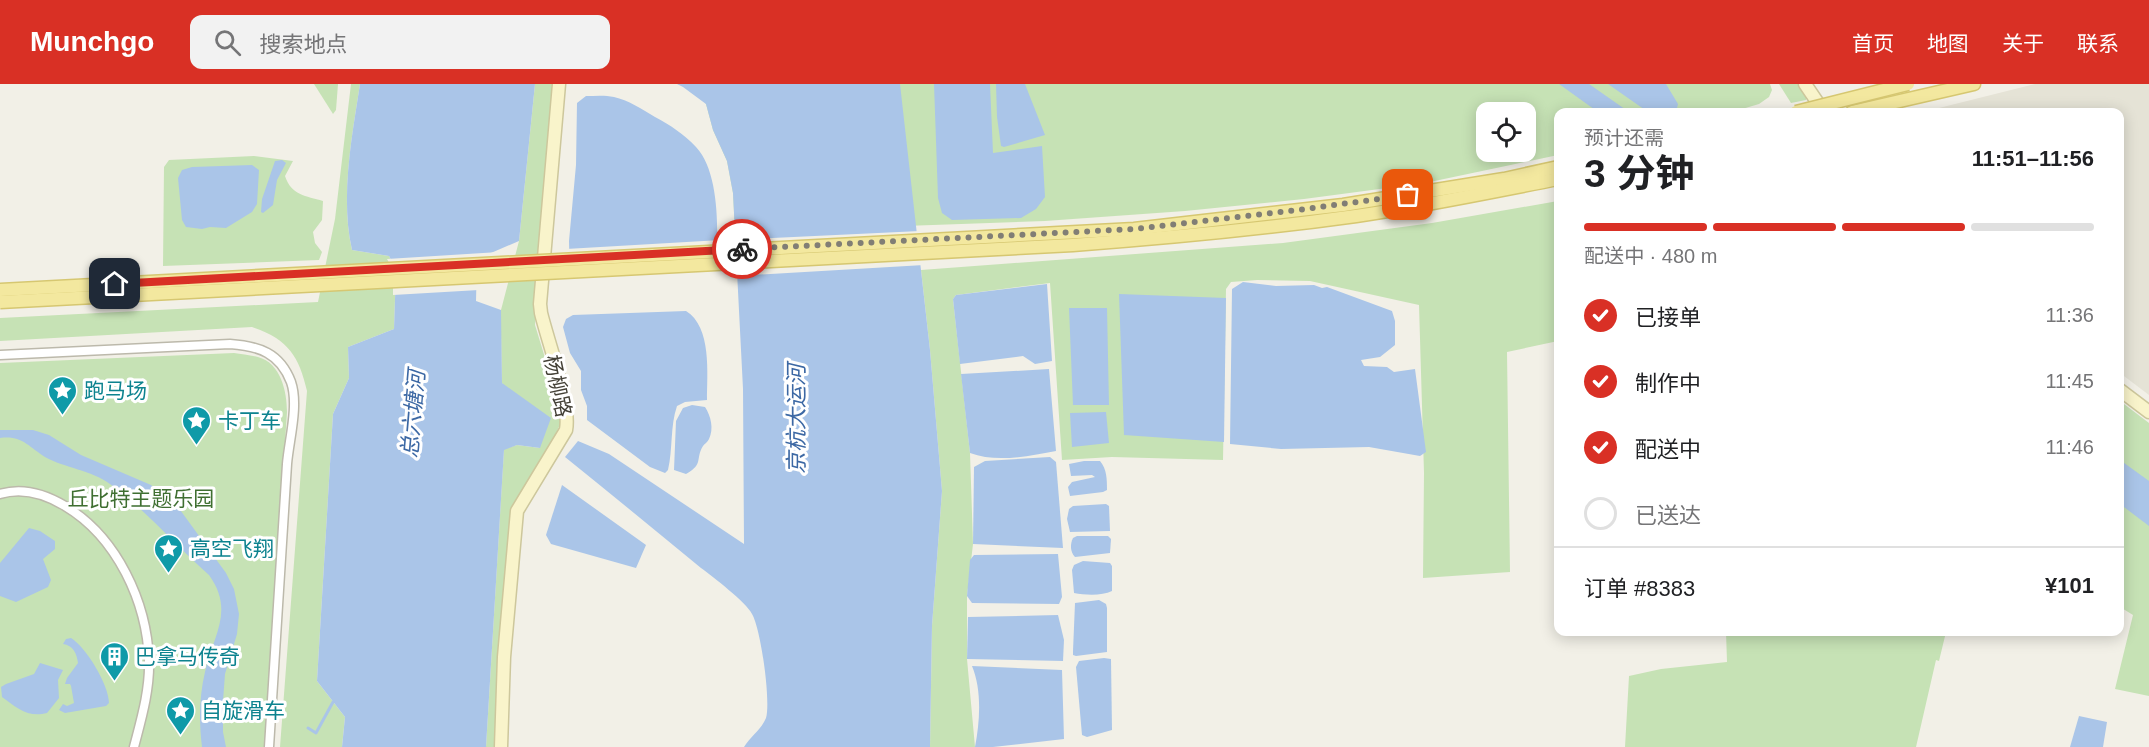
<!DOCTYPE html>
<html lang="zh">
<meta charset="utf-8">
<style>
:root{--surface:#fff;--page:#f2f2f2;--text:#202124;--muted:#757577;--line:#e0e0e0;--accent:#d93025}
body{margin:0;font-family:Helvetica,"Noto Sans SC",sans-serif;background:var(--page);color:var(--text);height:100vh;display:flex;flex-direction:column;font-size:22px;white-space:nowrap}
*{box-sizing:border-box;margin:0}
p{font-size:20px;color:var(--muted)}
.icon{flex:none;width:33px;height:33px;fill:none;stroke:currentColor;stroke-width:2;stroke-linecap:round;stroke-linejoin:round}
.map{position:relative;flex:1;overflow:hidden}
.side{position:absolute;left:1554px;top:24px;width:570px;height:528px;display:flex;flex-direction:column;background:var(--surface);border-radius:12px;box-shadow:0 3px 15px #0003}
.side>*{flex:none}
.tools{position:absolute;left:1476px;top:18px;display:grid;gap:12px}
.tools a{display:grid;place-items:center;width:60px;height:60px;border-radius:12px;background:var(--surface);box-shadow:0 3px 15px #0003;font-size:30px}
.pin{position:absolute;display:grid;place-items:center;width:51px;height:51px;color:#fff;margin:-26px;border-radius:12px;box-shadow:0 3px 9px #0006}
.courier{position:absolute;display:grid;place-items:center;width:60px;height:60px;margin:-30px;border:4px solid #d93025;border-radius:50%;background:#fff;color:#222;box-shadow:0 2px 8px #0007}
.summary em{font-style:normal;font-weight:700}
.summary div{display:flex;flex-direction:column-reverse}
.summary{display:flex;align-items:center;justify-content:space-between;height:102px;padding:0 30px}
h1{font-size:39px;font-weight:700;line-height:45px}
.bar{display:grid;grid-template-columns:repeat(4,1fr);gap:9px 6px;align-content:center;height:72px;padding:0 30px}
.bar i{height:8px;border-radius:4px;background:var(--line)}
.bar .active{background:var(--accent)}
.bar p{grid-column:span 4}
.line{display:flex;align-items:center;gap:15px;padding:0 30px;border-top:2px solid var(--line)}
.line div{flex:1}
ol{padding:0 30px;list-style:none}
li{display:flex;align-items:center;gap:18px;height:66px}
li p{margin-inline-start:auto}
li .icon{padding:6px;border-radius:50%;background:var(--accent);color:#fff;stroke-width:4}
li:last-child{color:var(--muted)}
li i{width:33px;height:33px;border:3px solid var(--line);border-radius:50%}
header{display:flex;align-items:center;gap:36px;box-sizing:border-box;height:84px;padding:0 30px;background:var(--accent);color:#fff}
header strong{font-size:28px}
nav{display:flex;gap:33px;margin-inline-start:auto;font-size:21px}
.search{width:420px;height:54px;background:var(--page);display:flex;align-items:center;gap:15px;box-sizing:border-box;padding:0 21px;border-radius:12px;color:var(--muted);font-size:22px}
.map>svg:first-child{display:block}
.residential{fill:#e5e3d6}
.green{fill:#c6e2b5;fill-rule:evenodd}
.water{fill:#aac5e8}
.pier{fill:#f2f0e7}
.lines{fill:none;stroke-linecap:round;stroke-linejoin:round}
.stream{stroke:#aac5e8;stroke-width:3}
.street-casing{stroke:#bcb9ab;stroke-width:11}
.secondary-casing{stroke:#cdc79c;stroke-width:15}
.primary-casing{stroke:#d6c771;stroke-width:15}
.street{stroke:#fff;stroke-width:8}
.secondary{stroke:#f9f4cb;stroke-width:12}
.primary{stroke:#f3e89f;stroke-width:12}
.primary-bridge-casing{stroke:#d6c771;stroke-width:15;stroke-linecap:butt}
.primary-bridge{stroke:#f3e89f;stroke-width:12}
.done{stroke:#817e75;stroke-width:6;stroke-dasharray:0 10.8}
.route{stroke:#d93025;stroke-width:8}
.labels{text-anchor:middle;dominant-baseline:central;stroke-width:6;stroke-linejoin:round;paint-order:stroke}
.street-label{font-size:21px;fill:#444137;stroke:#fff}
.culture-label{font-size:21px;fill:#0d838f;stroke:#fff;text-anchor:start}
.park-label{font-size:21px;fill:#3f6f31;stroke:#fff}
.water-label{font-size:22px;font-style:italic;fill:#3c68a4;stroke:#fff}
</style>
<header>
<strong>Munchgo</strong>
<div class="search"><svg class="icon" aria-label="search" viewBox="0 0 24 24"><circle cx="10" cy="10" r="6"/><path d="M15 15l6 6"/></svg>搜索地点</div>
<nav><a>首页</a><a>地图</a><a>关于</a><a>联系</a></nav>
</header>
<div class="map">
<svg width="2149" height="663" viewBox="0 0 2149 663">
<rect width="100%" height="100%" fill="#f2f0e7"/>
<polygon class="residential" points="2035,0 2149,0 2149,311 2120,289 2120,28 1923,28"/>
<g class="green">
<polygon points="314,0 338,0 336,26 333,30"/>
<path d="M351,0H360C352,52 340,114 352,166L389,172L396,185L394,245L348,263L349,294L333,330L317,597L345,633L342,663H280L307,307C299,272 288,255 252,243L0,257V234L318,218L335,135Z"/>
<polygon points="535,0 552,0 535,241 563,333 555,352 514,421 500,663 486,663 504,365 517,361 540,364 502,299 501,250 501,226 519,157"/>
<path d="M695,0H1770L1772,6L1769,13L1759,20L1732,28H1558V71L1425,99L1304,115L1185,127L1045,137L735,148L733,109L727,77L713,46L706,20ZM1486,28H1526V68H1486Z"/>
<polygon points="1779,0 1801,0 1806,9 1806,16 1791,19"/>
<path d="M254,72L293,77L285,92C291,111 306,112 323,117L322,136L313,148L315,159L322,168L319,176L163,182L164,83L169,76Z"/>
<polygon points="1558,117 1558,257 1507,268 1510,488 1423,494 1424,389 1419,221 1310,197 1257,196 1231,198 1226,205 1223,376 1112,373 1062,376 1050,199 956,211 953,215 970,369 973,460 967,512 967,575 975,663 930,663 932,542 942,407 930,266 921,186 1283,159 1432,139"/>
<path d="M234,269C241,270 250,271 258,273C281,279 287,308 287,328L265,663H0V279Z"/>
<polygon points="2120,317 2149,339 2149,612 2115,605 2133,531 2120,523 2122,515 2120,513"/>
<polygon points="1726,548 1946,548 1939,577 1936,576 1916,663 1625,663 1629,592 1661,585 1727,578"/>
</g>
<g class="water">
<path d="M360,0H535L519,157L477,175L476,217L501,226L502,299L551,334L540,364L517,361L504,366L486,663H342L345,633L317,597L333,330L349,294L348,263L394,245L396,185L389,172L352,166C340,113 352,52 360,0Z"/>
<path d="M677,0H900L930,266L942,407L932,542L930,663H744C751,652 761,646 766,634C771,618 761,545 752,530C746,518 713,493 701,484C656,447 611,410 565,373L578,357L609,370L744,460L743,305L733,109L727,77L713,46L706,20L683,3Z"/>
<polygon points="934,0 990,0 993,69 1042,62 1045,113 1036,125 1021,134 952,136 942,129 938,114"/>
<polygon points="996,0 1025,0 1045,51 1004,63 1001,62 997,33"/>
<polygon points="1559,0 1589,0 1629,28 1598,28"/>
<polygon points="1608,0 1666,0 1678,20 1676,28 1648,28"/>
<path d="M586,12C595,12 605,11 614,13C628,16 642,25 655,33C670,41 684,50 696,63C721,90 718,152 716,187L570,197L569,157L576,81L577,19Z"/>
<polygon points="282,76 286,79 277,96 273,121 263,129 261,128 262,115 275,77"/>
<polygon points="252,81 259,86 257,120 252,128 226,144 210,143 202,145 186,143 182,136 178,94 182,86 192,83"/>
<polygon points="1243,198 1276,202 1314,201 1322,204 1327,203 1392,227 1395,237 1395,261 1380,273 1361,276 1364,282 1387,283 1394,288 1415,285 1426,368 1420,372 1369,363 1281,365 1230,360 1232,205"/>
<polygon points="1047,200 1052,277 1035,280 1023,272 960,280 953,215 956,211"/>
<polygon points="1119,210 1226,214 1224,358 1124,351"/>
<polygon points="1069,224 1107,224 1109,321 1073,321"/>
<path d="M686,227C712,243 707,290 707,316L685,318L677,322C670,342 673,365 668,386L665,389L650,383L587,336V322L581,306V287L570,269L563,243L566,235L573,231Z"/>
<path d="M1049,285L1056,367C1030,372 996,379 970,369L961,290Z"/>
<path d="M692,321L705,323C711,332 714,345 709,355C708,358 704,360 703,362C695,375 704,380 686,390L674,386L676,337L683,324Z"/>
<polygon points="1106,328 1109,359 1072,363 1070,329"/>
<path d="M0,346H33L49,351L81,371L151,401L178,423L226,489L234,505L239,530L237,550L225,590L223,617V648L226,663H202C199,638 199,613 205,588C213,551 235,527 209,491C175,461 146,426 110,400C91,386 65,384 45,373C29,363 22,351 0,354Z"/>
<polygon points="1050,373 1056,378 1063,464 973,460 974,383 985,377"/>
<polygon points="2120,376 2149,397 2149,442 2120,420"/>
<path d="M1084,377H1100C1107,385 1107,396 1107,406L1103,408L1070,412L1068,403L1072,398L1095,393L1092,391L1071,392L1069,380Z"/>
<polygon points="562,401 646,461 636,484 551,460 546,451"/>
<polygon points="1106,420 1109,422 1110,447 1070,448 1067,435 1069,425 1073,422"/>
<polygon points="29,444 40,447 55,457 55,465 43,475 51,496 48,503 16,518 0,512 0,479"/>
<path d="M1077,452H1108L1111,455L1110,469L1075,473C1070,468 1070,460 1073,454Z"/>
<polygon points="1058,470 1062,513 1059,520 972,519 967,512 970,476 974,471"/>
<path d="M1083,477L1110,479L1112,482V507C1102,512 1085,511 1074,509L1072,486L1074,481Z"/>
<polygon points="1099,516 1106,520 1107,524 1107,568 1076,572 1073,571 1073,567 1075,519"/>
<polygon points="1058,531 1064,556 1063,577 967,575 968,533"/>
<path d="M71,554C86,563 109,601 109,619L106,622L65,629L59,626L63,620L67,622L74,619L71,602L70,600H65L67,594L78,579C77,570 73,561 63,560L66,555Z"/>
<polygon points="1104,574 1111,575 1112,646 1087,653 1082,651 1076,583 1079,577"/>
<path d="M40,579L63,586L58,596L59,614L47,629C28,634 17,624 2,613L1,603L6,600L34,590Z"/>
<path d="M972,582L1062,586L1064,655L993,663H975C980,637 982,606 972,582Z"/>
<polygon points="2079,632 2107,638 2103,663 2070,663"/>
</g>
<g class="pier">
<polygon points="920,147 924,181 734,192 732,156"/>
<polygon points="721,156 719,188 711,193 570,200 567,198 566,165"/>
<polygon points="499,168 479,177 479,206 393,211 393,186 387,175"/>
</g>
<g class="lines">
<polyline class="stream" points="308,644 316,649 333,618"/>
<defs>
<g id="street">
<path d="M0,271L230,260C259,262 280,269 291,298C299,321 289,356 287,380C281,474 275,569 269,663"/>
<path d="M0,410C23,403 45,410 65,422C117,453 147,518 149,577C150,606 141,636 134,663"/>
</g>
<g id="secondary">
<polyline points="1805,0 1824,28"/>
<polyline points="2120,306 2149,328"/>
<path d="M501,663L504,573L517,427L566,346C571,320 548,258 541,229L540,220L559,0"/>
</g>
<polyline id="primary" points="1852,28 1974,0"/>
</defs>
<use href="#street" class="street-casing"/>
<use href="#secondary" class="secondary-casing"/>
<use href="#primary" class="primary-casing"/>
<use href="#street" class="street"/>
<use href="#secondary" class="secondary"/>
<use href="#primary" class="primary"/>
<defs>
<g id="primary-bridge">
<polyline points="1796,28 1908,0"/>
<polyline points="0,206 1134,145 1343,121 1504,95 1558,83"/>
<path d="M0,218L1073,161C1168,154 1262,145 1356,132C1424,122 1491,108 1558,95"/>
</g>
</defs>
<use href="#primary-bridge" class="primary-bridge-casing"/>
<use href="#primary-bridge" class="primary-bridge"/>
</g>
<g class="lines">
<polyline class="done" points="742,165 1134,145 1298,126 1408,111"/>
<polyline class="route" points="115,200 742,165"/>
</g>
<defs>
<symbol id="sight-pin" viewBox="-11 -11 22 30"><path d="M0 17L-7.5 6A9.5 9.5 0 1 1 7.5 6Z" fill="#0f9aa8" stroke="#fff"/><path d="M0-6L1.8-2.2L6-1.7L2.9 1.2L3.7 5.4L0 3.3L-3.7 5.4L-2.9 1.2L-6-1.7L-1.8-2.2Z" fill="#fff"/></symbol>
<symbol id="building-pin" viewBox="-11 -11 22 30"><path d="M0 17L-7.5 6A9.5 9.5 0 1 1 7.5 6Z" fill="#0f9aa8" stroke="#fff"/><path d="M-4-6H4V6H1V3H-1V6H-4ZM-2.5-4.3h1.7v1.8h-1.7ZM.8-4.3h1.7v1.8H.8ZM-2.5-1h1.7V.8h-1.7ZM.8-1h1.7V.8H.8Z" fill="#fff"/></symbol>
</defs>
<g fill-rule="evenodd">
<use href="#sight-pin" x="46" y="290" width="33" height="45"/>
<use href="#sight-pin" x="180" y="320" width="33" height="45"/>
<use href="#sight-pin" x="152" y="448" width="33" height="45"/>
<use href="#building-pin" x="98" y="556" width="33" height="45"/>
<use href="#sight-pin" x="164" y="610" width="33" height="45"/>
</g>
<g class="labels">
<g class="street-label">
<text transform="translate(558 302) rotate(78)">杨柳路</text>
</g>
<g class="culture-label">
<text x="84" y="306">跑马场</text>
<text x="218" y="336">卡丁车</text>
<text x="190" y="464">高空飞翔</text>
<text x="135" y="572">巴拿马传奇</text>
<text x="201" y="626">自旋滑车</text>
</g>
<g class="park-label">
<text x="141" y="414">丘比特主题乐园</text>
</g>
<g class="water-label">
<text transform="translate(413 330) rotate(-85)">总六塘河</text>
<text transform="translate(796 335) rotate(-90)">京杭大运河</text>
</g>
</g>
</svg>
<div class="tools">
<a><svg class="icon" aria-label="locate" viewBox="0 0 24 24"><circle cx="12" cy="12" r="6"/><path d="M12 2v4M12 18v4M2 12h4M18 12h4"/></svg></a>
</div>
<div class="pin" style="left:1408px;top:111px;background:#ea580c"><svg class="icon" aria-label="bag" viewBox="0 0 24 24"><path d="M5 8h14l-1 12H6zM9 8a3 3 0 0 1 6 0"/></svg></div>
<div class="pin" style="left:115px;top:200px;background:#1f2937"><svg class="icon" aria-label="home" viewBox="0 0 24 24"><path d="M3 11l9-7 9 7M6 9v11h12V9"/></svg></div>
<div class="courier" style="left:742px;top:165px"><svg class="icon" aria-label="bike" viewBox="0 0 24 24"><circle cx="6" cy="16" r="4"/><circle cx="18" cy="16" r="4"/><path d="M6 16l4-8h5l3 8M10 8l3 8H6M13 5h3"/></svg></div>
<section class="side">
<div class="summary"><div><h1>3 分钟</h1><p>预计还需</p></div><em>11:51–11:56</em></div>
<div class="bar"><i class="active"></i><i class="active"></i><i class="active"></i><i></i><p>配送中 · 480 m</p></div>
<ol>
<li><svg class="icon" aria-label="check" viewBox="0 0 24 24"><path d="M5 12l5 5 9-10"/></svg>已接单<p>11:36</p></li>
<li><svg class="icon" aria-label="check" viewBox="0 0 24 24"><path d="M5 12l5 5 9-10"/></svg>制作中<p>11:45</p></li>
<li><svg class="icon" aria-label="check" viewBox="0 0 24 24"><path d="M5 12l5 5 9-10"/></svg>配送中<p>11:46</p></li>
<li><i></i>已送达</li>
</ol>
<div class="line" style="height:78px"><div>订单 #8383</div><b>¥101</b></div>
</section>
</div>
